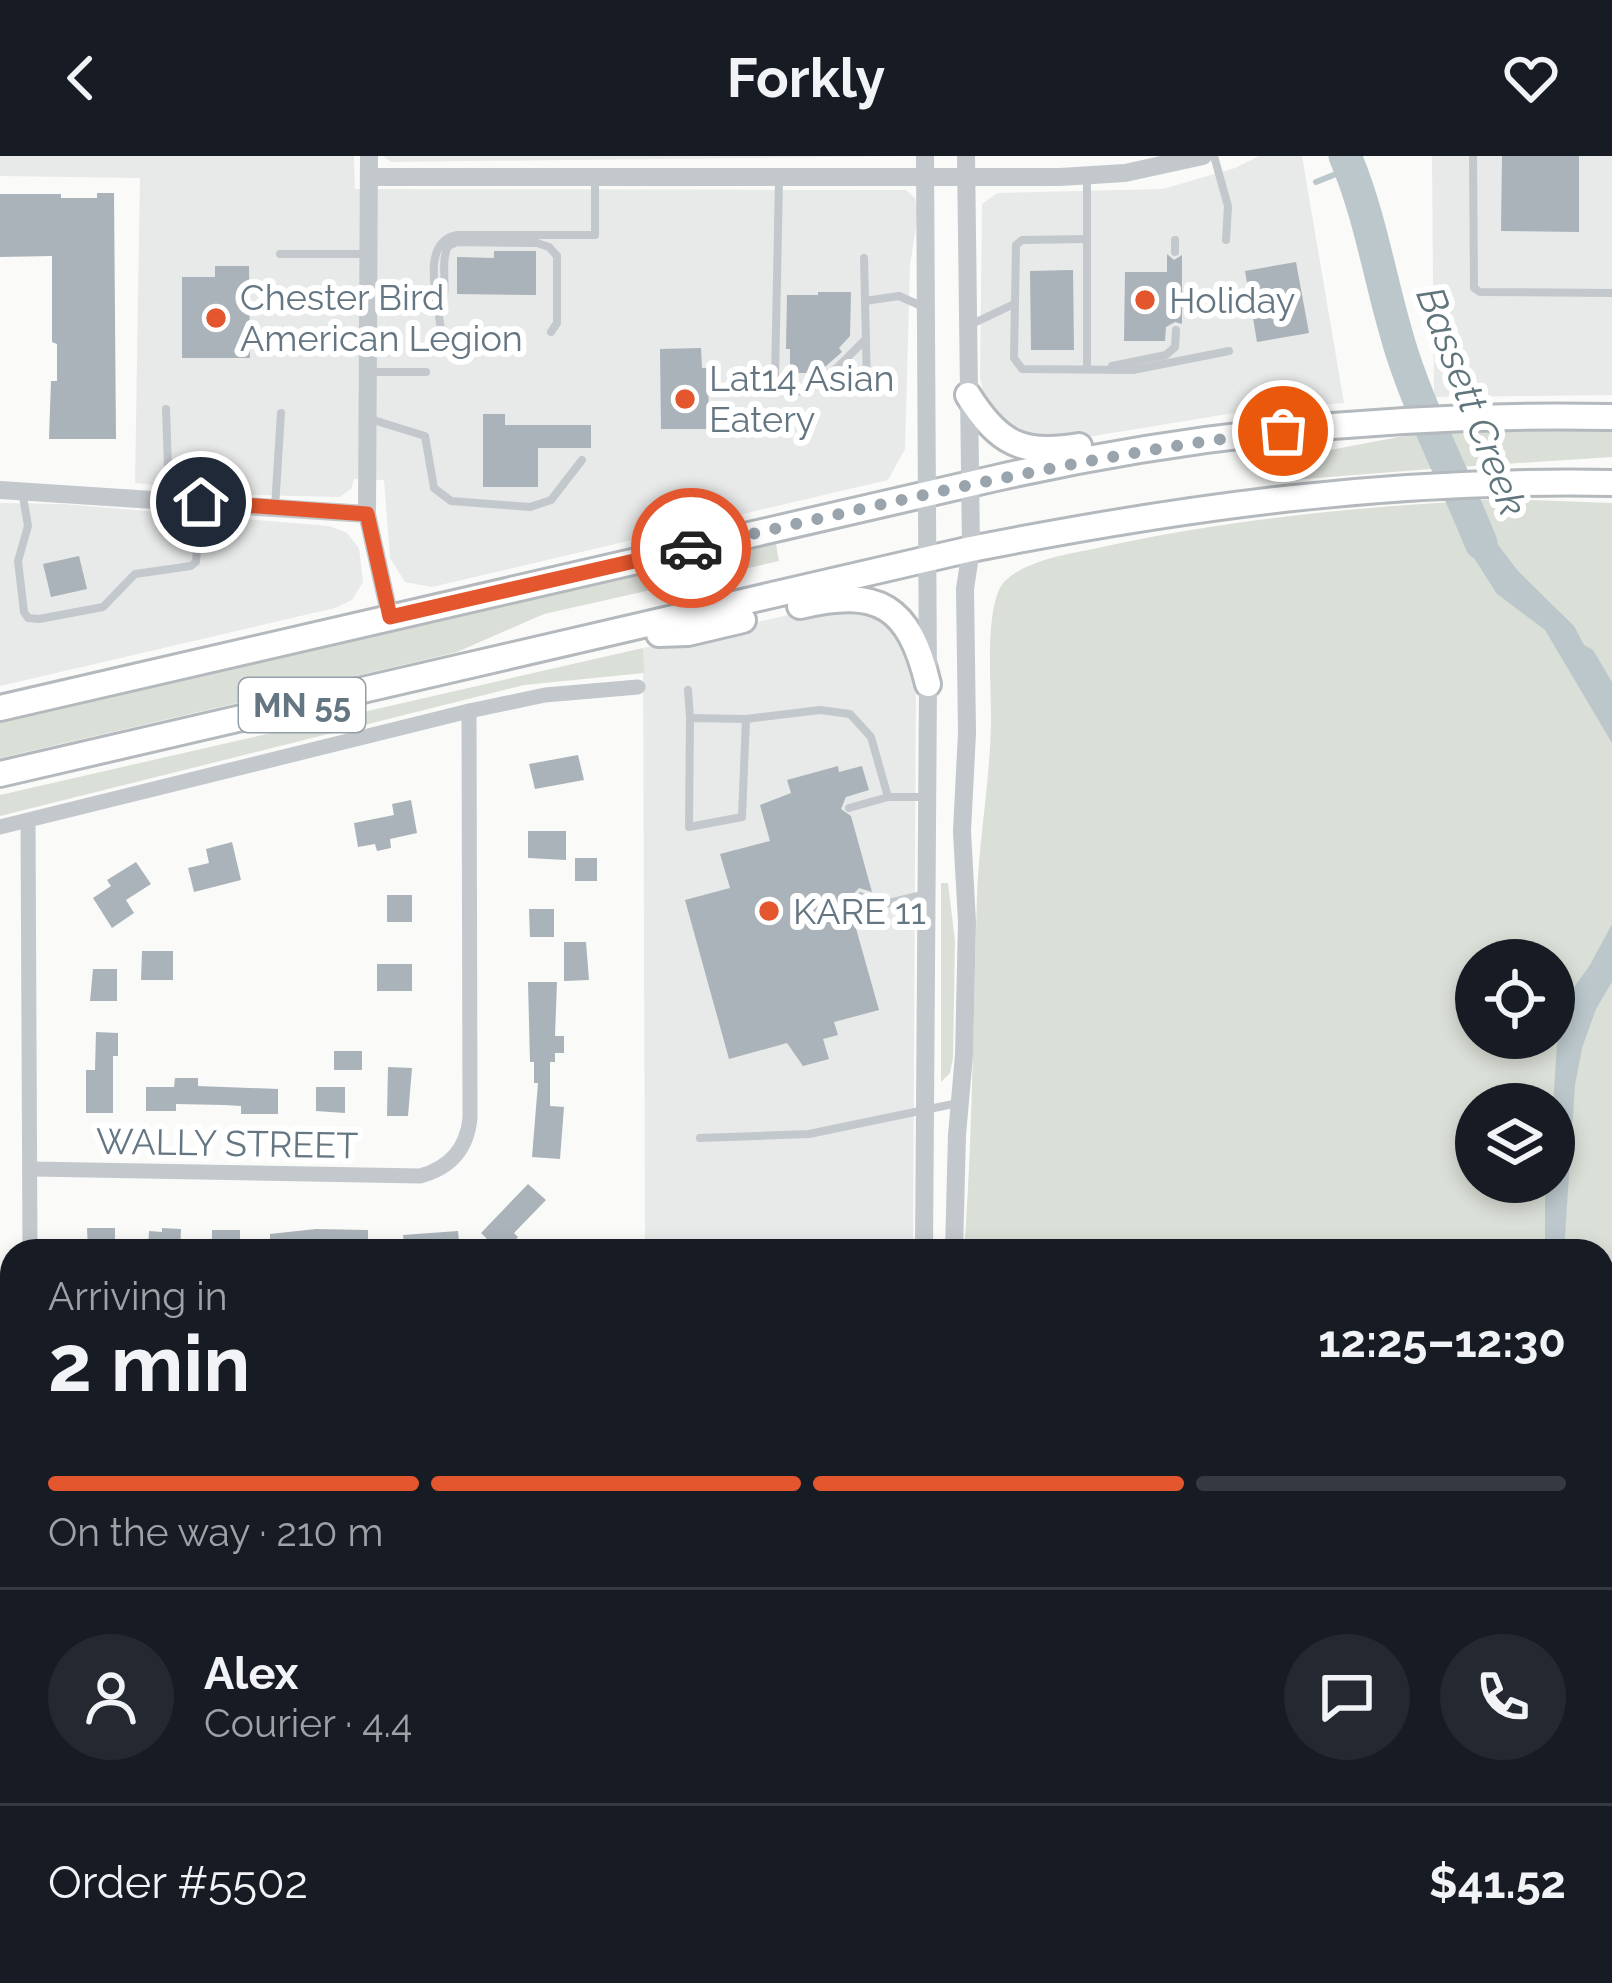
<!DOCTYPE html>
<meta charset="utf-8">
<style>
:root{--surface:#171b24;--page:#242831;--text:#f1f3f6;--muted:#9ea1a6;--line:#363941;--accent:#e4572e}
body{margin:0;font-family:Raleway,sans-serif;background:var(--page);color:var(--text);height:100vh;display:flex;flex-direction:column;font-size:45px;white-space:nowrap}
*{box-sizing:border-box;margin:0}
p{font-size:39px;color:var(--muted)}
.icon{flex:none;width:66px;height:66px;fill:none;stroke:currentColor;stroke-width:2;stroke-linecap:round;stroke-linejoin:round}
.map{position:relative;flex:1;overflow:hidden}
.details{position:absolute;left:0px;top:1083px;width:1614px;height:744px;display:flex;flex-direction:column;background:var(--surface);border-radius:36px 36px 0 0;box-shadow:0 6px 18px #0003}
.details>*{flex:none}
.buttons{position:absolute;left:1455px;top:783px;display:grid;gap:24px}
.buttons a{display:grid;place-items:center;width:120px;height:120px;border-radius:50%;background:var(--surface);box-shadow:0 6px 18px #0003;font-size:60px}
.pin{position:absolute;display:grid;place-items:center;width:102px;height:102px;color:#fff;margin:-51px;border:6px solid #fff;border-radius:50%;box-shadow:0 3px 12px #0007}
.courier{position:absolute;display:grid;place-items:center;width:120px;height:120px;margin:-60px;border:9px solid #e4572e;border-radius:50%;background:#fff;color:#222;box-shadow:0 3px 15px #0007}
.overview em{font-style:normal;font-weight:700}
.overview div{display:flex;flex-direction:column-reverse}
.overview{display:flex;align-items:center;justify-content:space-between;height:204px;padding:0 48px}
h1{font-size:78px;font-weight:700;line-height:90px}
.bar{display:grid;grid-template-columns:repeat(4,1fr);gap:18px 12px;align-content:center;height:144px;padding:0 48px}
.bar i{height:15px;border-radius:9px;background:var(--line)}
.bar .active{background:var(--accent)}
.bar p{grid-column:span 4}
.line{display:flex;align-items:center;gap:30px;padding:0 48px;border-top:3px solid var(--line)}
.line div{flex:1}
.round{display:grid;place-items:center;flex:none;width:126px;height:126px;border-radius:63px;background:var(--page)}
header{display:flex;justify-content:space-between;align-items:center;height:156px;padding:0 48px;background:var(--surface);font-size:54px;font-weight:700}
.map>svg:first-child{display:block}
.built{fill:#e8e9e9}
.green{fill:#dadfd7;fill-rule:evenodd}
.water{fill:#bbc7cb}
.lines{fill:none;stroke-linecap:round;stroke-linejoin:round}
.stream{stroke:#bbc7cb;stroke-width:6}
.river{stroke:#bbc7cb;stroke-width:33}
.building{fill:#aab3b9}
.trunk-casing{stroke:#b4b9bd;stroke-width:30}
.service{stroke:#c3c8cc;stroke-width:8}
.minor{stroke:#c3c8cc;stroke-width:15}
.tertiary{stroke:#c3c8cc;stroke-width:18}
.trunk{stroke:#fff;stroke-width:24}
.done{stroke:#99a4ac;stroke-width:12;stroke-dasharray:0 21.6}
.route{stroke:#e4572e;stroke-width:15}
.poi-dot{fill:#e4572e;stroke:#fff;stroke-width:4.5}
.labels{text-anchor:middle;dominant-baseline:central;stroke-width:12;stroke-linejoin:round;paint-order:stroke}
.shield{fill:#fff;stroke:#939fa8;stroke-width:3}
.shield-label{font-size:33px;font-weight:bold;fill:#657683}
.poi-label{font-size:36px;fill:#657683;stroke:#fff;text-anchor:start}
.street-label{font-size:36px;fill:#657683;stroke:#fff}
.water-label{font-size:39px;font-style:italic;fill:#60757c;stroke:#fff}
</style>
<header><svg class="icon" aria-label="back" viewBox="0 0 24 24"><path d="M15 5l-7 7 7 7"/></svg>Forkly<svg class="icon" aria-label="heart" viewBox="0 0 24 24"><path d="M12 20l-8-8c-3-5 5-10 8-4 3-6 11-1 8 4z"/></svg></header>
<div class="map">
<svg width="1612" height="1827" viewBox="0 0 1612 1827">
<rect width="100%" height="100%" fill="#fafaf8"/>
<g class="built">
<polygon points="0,0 354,0 355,33 906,34 915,42 918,57 910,110 905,293 888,324 432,431 405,426 390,402 384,324 354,323 351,333 340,341 249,339 135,327 140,22 0,20"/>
<polygon points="383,0 909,0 391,6"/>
<polygon points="1259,0 1302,0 1344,247 1234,257 1057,286 1026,285 1000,271 987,249 980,223 982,48 997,37 1163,33 1235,12"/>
<polygon points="1432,0 1612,0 1612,239 1434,241"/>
<polygon points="0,347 64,348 329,370 347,377 359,392 363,426 352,444 335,452 0,530"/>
<polygon points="823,451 847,451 879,461 901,481 916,524 913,1095 645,1095 643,492"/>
<polygon points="0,1228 12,1228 12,1756 0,1751"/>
<polygon points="137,1815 889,1815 889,1827 163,1827"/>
</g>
<g class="green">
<polygon points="1484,275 1612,275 1612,301 1459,311 1445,277"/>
<polygon points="1414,278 1428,278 1443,312 1304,323 1280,320 1278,304"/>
<path d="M1504,343L1612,347V1827H927L926,1815H1602V1095H964C973,977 973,859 977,740C979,683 990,625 991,568C992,536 983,447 1005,425C1027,404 1068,398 1098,392C1232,362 1367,350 1504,343ZM1476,804H1554V882H1476ZM1476,948H1554V1026H1476Z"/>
<polygon points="776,388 779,405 544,458 457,496 424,504 0,602 0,566"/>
<polygon points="643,492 644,517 524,529 0,660 0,639"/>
<polygon points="941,727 948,727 955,785 953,902 950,917 941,926"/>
<polygon points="0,1751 12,1756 12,1815 137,1815 163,1827 0,1827"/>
</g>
<g class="water">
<polygon points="1474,345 1481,351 1489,377 1518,415 1574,470 1584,489 1593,494 1602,509 1612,526 1612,587 1545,474 1497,438 1472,399 1454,352 1457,346"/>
<polygon points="1612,768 1612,826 1596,853 1582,892 1575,929 1564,1095 1545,1095 1545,1026 1554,1026 1553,948 1559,860 1567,841 1590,809"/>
<polygon points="0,1786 12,1791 12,1815 56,1815 82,1827 21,1827 0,1817"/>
</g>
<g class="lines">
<polyline class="stream" points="1316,26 1351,12"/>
<path class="river" d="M1345,0C1372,63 1381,132 1402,197C1423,262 1456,324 1481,387"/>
</g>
<g class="building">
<polygon points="1502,0 1579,0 1579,76 1501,75"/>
<polygon points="97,37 114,37 116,283 49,283 51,225 57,225 57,188 52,186 52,100 0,101 0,38 61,38 61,42 97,42"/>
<polygon points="494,95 536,95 536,139 457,138 457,101 494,102"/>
<polygon points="1167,98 1174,104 1182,99 1182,168 1175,166 1166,171 1165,185 1124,185 1125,116 1167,116"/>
<polygon points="1296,106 1309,177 1257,186 1245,115"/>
<polygon points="215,110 249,110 250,202 182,202 182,121 215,121"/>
<polygon points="1073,114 1074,194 1031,194 1030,115"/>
<polygon points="818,136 851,136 850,180 839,192 842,196 818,217 790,217 790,193 786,193 787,139 818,139"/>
<polygon points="701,192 702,212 708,212 709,273 661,273 660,193"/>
<polygon points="483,258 505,258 505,269 591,269 591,292 538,292 538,331 483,331"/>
<polygon points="79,400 87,433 51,441 43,408"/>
<polygon points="578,599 584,624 535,633 529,608"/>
<polygon points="838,610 839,616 862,610 869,634 846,641 841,653 851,660 872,736 859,732 848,744 879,854 834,866 838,879 823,883 829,903 803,910 787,887 729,903 685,744 730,732 720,698 770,685 760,649 791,637 787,624"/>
<polygon points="411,644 417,677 390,683 391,692 377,695 375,688 358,691 354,667 394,659 392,648"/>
<polygon points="528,675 566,675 566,704 528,702"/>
<polygon points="232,686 241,724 194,736 188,712 209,707 206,693"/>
<rect x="575" y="702" width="22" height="23"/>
<polygon points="136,706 151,728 126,744 134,757 112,772 93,742 111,730 107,724"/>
<rect x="387" y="739" width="25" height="27"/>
<polygon points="529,753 554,753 554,781 530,781"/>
<polygon points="564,786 586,786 589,824 564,825"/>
<polygon points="142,795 173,795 173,824 141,824"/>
<rect x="377" y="808" width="35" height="27"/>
<polygon points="93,813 117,813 117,845 90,845"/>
<polygon points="528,826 557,826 555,880 564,880 564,897 555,897 555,906 550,906 550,950 564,951 560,1003 532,1001 538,927 534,927 534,906 530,906"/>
<polygon points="96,876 118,877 118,900 113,900 113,957 86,957 86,914 95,914"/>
<rect x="334" y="895" width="28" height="19"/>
<polygon points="388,911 412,912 408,960 387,960"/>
<polygon points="175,922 198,922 198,930 278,933 278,958 241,958 241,950 224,949 176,948 176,955 146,955 146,931 174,931"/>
<polygon points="316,931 345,931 345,957 316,955"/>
<polygon points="528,1028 546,1044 514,1077 518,1081 505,1095 499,1095 481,1077"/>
<polygon points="87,1072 115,1072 115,1095 88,1095"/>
<polygon points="162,1072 181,1073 180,1095 148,1095 149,1075 162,1076"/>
<polygon points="316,1073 368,1074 368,1095 270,1095 270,1078"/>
<rect x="212" y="1074" width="28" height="21"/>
<polygon points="458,1075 460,1095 405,1095 403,1079"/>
</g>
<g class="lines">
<defs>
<g id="trunk">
<path d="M968,239C998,287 1022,300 1079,290"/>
<path d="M800,450C879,431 909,450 928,528"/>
<polyline points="659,478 688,477 743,464"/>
<path d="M0,552L996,322C1198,276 1405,257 1612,261"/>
<path d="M0,618L971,393C1189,350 1389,323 1612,327"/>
</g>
</defs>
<use href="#trunk" class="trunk-casing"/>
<g class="service">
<polyline points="1214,0 1228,50 1226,84"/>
<polyline points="1473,0 1474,132 1480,136 1612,137"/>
<path d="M779,23L775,222C799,263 846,201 866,183"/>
<polyline points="1087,83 1022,84 1016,89 1014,202 1022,213 1133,214 1229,195"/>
<polyline points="1175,84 1175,96"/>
<polyline points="280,98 369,98"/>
<polyline points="864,102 867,229"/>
<polyline points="865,145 899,140 926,152"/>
<path d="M440,152C450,133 439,110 448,90L457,86L537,87L549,91L557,100V167L551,176"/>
<polyline points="972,168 1014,148"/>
<path d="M441,175C439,148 418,87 457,79H595V23"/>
<polyline points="1112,210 1166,199 1175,191 1176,174"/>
<polyline points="1087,211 1087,21"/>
<polyline points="368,216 426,216"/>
<polyline points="166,253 169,341"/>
<polyline points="370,263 425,280 434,332 451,345 530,351 551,344 582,304"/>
<polyline points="22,335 28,370 18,405 24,456 28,462 39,463 103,451 135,418 191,410 196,406 201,347"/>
<polyline points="275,351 281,257"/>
<polyline points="688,534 690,562"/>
<polyline points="746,563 742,661 689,671 690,562 746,563 820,554 850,558 871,581 888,641"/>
<polyline points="849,652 888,641 926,641"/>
<polyline points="861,740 880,749 922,739"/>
<polyline points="700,982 809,978 958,947"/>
<polyline points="0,1205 12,1200"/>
</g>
<g class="minor">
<polyline points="28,665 30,1095"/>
<polyline points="0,671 469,555 545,539 638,531"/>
<path d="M32,1013L420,1020C450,1012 467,993 470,962L469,555"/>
</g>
<g class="tertiary">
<polyline points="369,0 367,358 390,461"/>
<polyline points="369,21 1060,21 1125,17 1203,0"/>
<polyline points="0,334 367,358"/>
<polyline points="924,1095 928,528 925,0"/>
<polyline points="954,1095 957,979 964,899 967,766 962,675 967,577 965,433 971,393 966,0"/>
<polyline points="907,1815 907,1827"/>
</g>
<use href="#trunk" class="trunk"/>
</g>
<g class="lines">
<path class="done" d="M691,392C888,347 1083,299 1283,275"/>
<polyline class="route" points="201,346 367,358 390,461 691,392"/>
</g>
<g class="poi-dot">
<circle cx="1145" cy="144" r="12"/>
<circle cx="216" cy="162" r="12"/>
<circle cx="685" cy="243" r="12"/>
<circle cx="769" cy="755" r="12"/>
</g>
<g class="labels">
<rect class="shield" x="239" y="522" width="126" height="54" rx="9"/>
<g class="shield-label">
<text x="302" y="549">MN 55</text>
</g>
<g class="poi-label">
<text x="240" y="141">Chester Bird<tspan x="240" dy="41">American Legion</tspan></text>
<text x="1169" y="144">Holiday</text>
<text x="709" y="222">Lat14 Asian<tspan x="709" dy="41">Eatery</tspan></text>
<text x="793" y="755">KARE 11</text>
</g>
<g class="street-label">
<text transform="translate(227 987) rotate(1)">WALLY STREET</text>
</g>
<g class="water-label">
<text transform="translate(1472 245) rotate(69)">Bassett Creek</text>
</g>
</g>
</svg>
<div class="buttons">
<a><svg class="icon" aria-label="locate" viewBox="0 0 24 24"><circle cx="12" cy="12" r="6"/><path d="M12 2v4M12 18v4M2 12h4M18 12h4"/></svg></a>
<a><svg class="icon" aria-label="layers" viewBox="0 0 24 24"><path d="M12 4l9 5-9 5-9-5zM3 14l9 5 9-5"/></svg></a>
</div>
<div class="pin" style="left:1283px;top:275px;background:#ea580c"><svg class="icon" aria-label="bag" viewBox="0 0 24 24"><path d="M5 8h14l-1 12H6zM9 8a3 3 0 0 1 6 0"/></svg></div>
<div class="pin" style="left:201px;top:346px;background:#1f2937"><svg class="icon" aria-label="home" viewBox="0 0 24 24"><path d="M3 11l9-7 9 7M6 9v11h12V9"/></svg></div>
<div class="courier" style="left:691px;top:392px"><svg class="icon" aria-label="car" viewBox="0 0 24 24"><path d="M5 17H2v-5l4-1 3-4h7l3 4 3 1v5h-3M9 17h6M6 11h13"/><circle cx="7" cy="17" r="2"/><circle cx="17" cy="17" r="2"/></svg></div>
<section class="details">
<div class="overview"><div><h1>2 min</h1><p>Arriving in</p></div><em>12:25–12:30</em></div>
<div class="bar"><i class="active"></i><i class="active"></i><i class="active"></i><i></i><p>On the way · 210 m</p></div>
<div class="line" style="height:216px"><a class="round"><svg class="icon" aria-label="person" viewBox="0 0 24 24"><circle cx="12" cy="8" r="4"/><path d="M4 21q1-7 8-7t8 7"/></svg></a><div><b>Alex</b><p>Courier · 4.4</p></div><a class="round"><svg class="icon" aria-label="chat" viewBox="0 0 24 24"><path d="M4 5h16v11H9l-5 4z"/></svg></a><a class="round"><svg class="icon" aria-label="phone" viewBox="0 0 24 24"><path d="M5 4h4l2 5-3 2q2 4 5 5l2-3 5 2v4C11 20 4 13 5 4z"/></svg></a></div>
<div class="line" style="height:156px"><div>Order #5502</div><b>$41.52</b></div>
</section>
</div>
